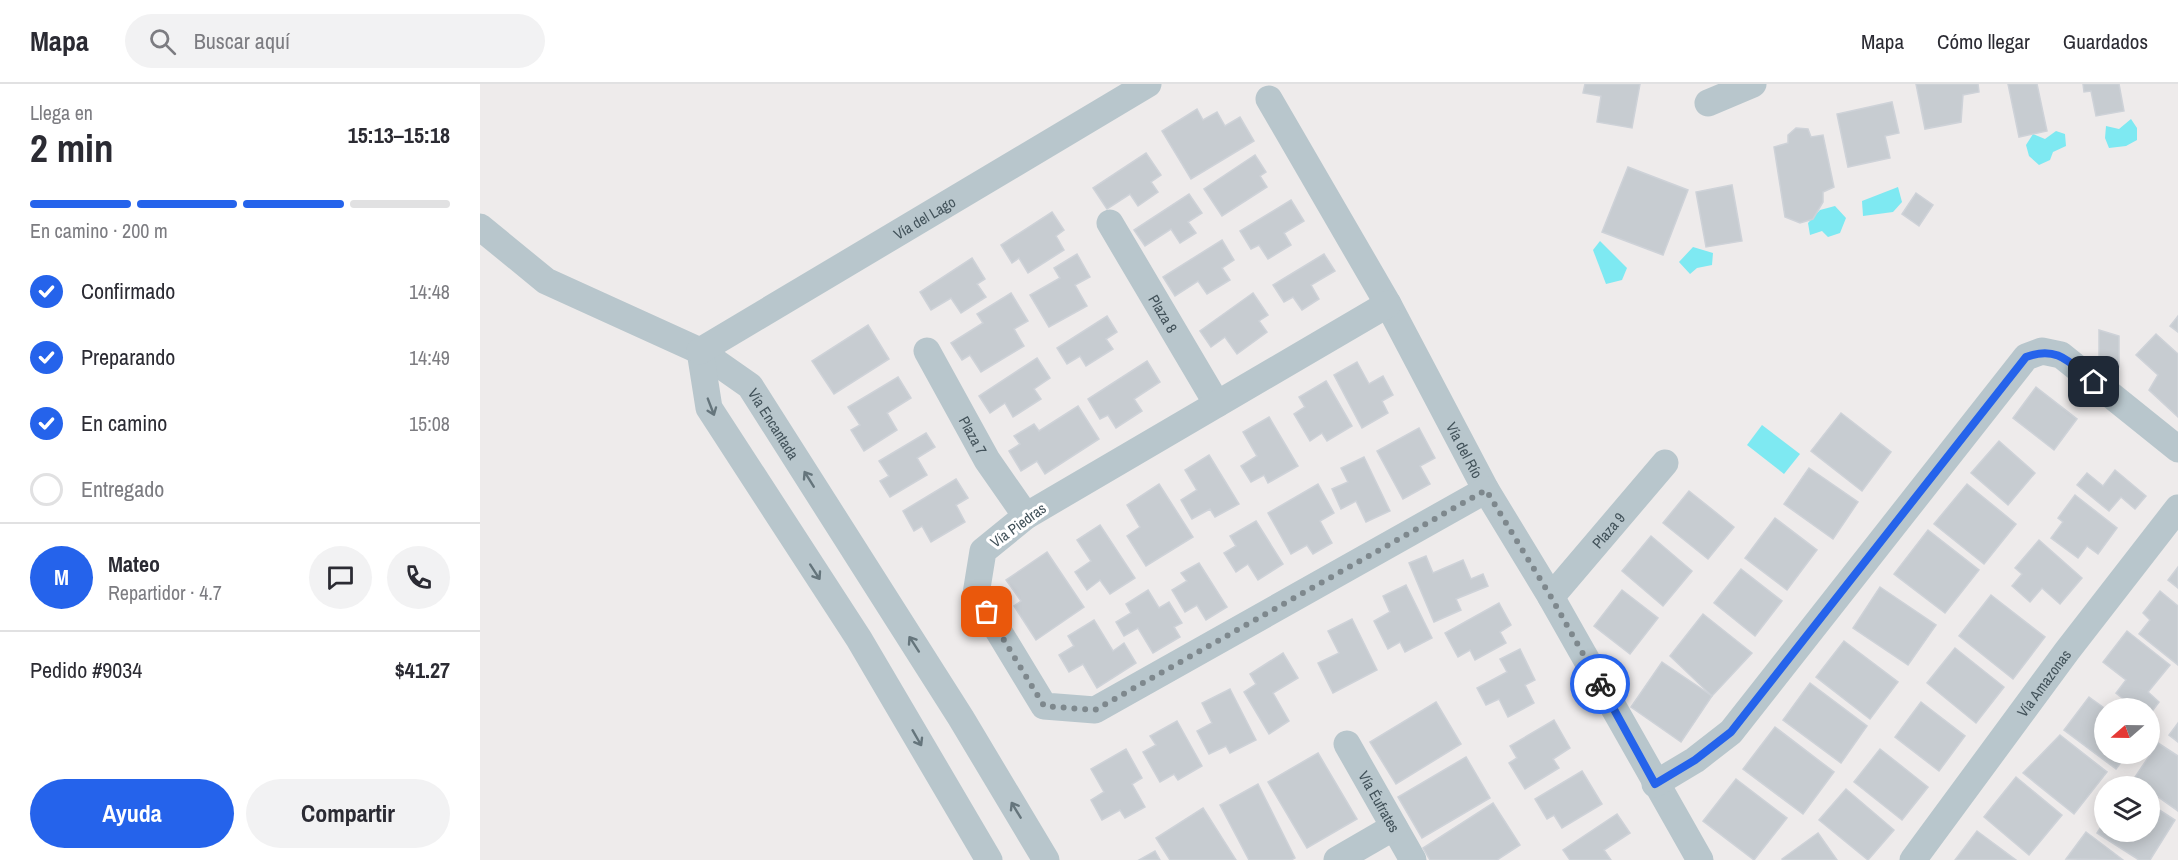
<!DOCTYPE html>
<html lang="es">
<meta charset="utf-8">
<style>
:root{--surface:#fff;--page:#f2f2f3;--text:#2b2b33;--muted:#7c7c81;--line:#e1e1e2;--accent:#2563eb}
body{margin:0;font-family:"Archivo Narrow",sans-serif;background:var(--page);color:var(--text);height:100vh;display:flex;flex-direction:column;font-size:22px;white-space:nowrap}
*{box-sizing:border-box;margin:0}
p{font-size:20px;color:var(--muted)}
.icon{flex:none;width:33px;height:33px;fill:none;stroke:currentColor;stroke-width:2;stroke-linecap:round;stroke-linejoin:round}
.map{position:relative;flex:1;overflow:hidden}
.sheet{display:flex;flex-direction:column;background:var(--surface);width:480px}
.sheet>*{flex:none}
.needle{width:39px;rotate:250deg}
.tools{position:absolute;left:1614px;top:614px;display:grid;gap:12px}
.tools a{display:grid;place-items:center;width:66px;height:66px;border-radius:50%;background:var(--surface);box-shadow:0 3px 15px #0003;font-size:30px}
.pin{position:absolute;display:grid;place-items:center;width:51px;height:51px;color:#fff;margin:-26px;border-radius:12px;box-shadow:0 3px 9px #0006}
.courier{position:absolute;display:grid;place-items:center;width:60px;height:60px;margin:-30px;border:4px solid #2563eb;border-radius:50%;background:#fff;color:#222;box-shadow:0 2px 8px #0007}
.summary em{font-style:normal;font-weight:800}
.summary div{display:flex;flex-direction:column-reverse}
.summary{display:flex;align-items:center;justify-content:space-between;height:102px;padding:0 30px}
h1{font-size:39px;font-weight:800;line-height:45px}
.bar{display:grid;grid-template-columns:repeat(4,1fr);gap:9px 6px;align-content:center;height:72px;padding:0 30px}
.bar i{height:8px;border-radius:4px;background:var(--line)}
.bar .selected{background:var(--accent)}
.bar p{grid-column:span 4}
.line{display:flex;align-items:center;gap:15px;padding:0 30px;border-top:2px solid var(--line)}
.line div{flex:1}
.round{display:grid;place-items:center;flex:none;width:63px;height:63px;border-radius:32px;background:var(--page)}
ol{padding:0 30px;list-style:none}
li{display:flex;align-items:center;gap:18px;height:66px}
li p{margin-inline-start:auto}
li .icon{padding:6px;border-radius:50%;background:var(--accent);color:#fff;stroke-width:4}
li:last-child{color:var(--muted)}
li i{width:33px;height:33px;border:3px solid var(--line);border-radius:50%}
.action{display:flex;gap:12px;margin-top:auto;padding:12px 30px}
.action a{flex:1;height:69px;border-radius:36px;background:var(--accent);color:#fff;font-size:24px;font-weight:800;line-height:69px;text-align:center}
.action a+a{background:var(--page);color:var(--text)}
header{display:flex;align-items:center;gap:36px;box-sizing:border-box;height:84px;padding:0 30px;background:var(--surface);border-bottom:2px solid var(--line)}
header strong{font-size:28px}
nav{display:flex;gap:33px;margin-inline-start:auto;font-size:21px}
.search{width:420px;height:54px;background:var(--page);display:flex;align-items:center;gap:15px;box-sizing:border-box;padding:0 21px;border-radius:33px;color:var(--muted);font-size:22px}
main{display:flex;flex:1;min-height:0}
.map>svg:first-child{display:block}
.water{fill:#7ee9f2}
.building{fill:#c7ccd1;stroke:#ced2d8;stroke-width:1.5}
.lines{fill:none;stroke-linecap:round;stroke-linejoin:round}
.minor{stroke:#b8c6cc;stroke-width:27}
.oneway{stroke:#65757c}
.done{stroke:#7e888d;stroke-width:6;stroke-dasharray:0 10.8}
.route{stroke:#2563eb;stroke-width:8}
.labels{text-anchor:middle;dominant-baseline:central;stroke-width:6;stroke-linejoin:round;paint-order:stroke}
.street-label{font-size:15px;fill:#42525a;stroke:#fff}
</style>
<header>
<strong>Mapa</strong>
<div class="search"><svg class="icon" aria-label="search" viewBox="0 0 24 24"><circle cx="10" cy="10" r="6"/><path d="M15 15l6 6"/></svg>Buscar aquí</div>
<nav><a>Mapa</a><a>Cómo llegar</a><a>Guardados</a></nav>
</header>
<main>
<section class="sheet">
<div class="summary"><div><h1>2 min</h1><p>Llega en</p></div><em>15:13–15:18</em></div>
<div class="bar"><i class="selected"></i><i class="selected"></i><i class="selected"></i><i></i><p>En camino · 200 m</p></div>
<ol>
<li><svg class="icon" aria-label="check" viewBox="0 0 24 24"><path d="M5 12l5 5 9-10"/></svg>Confirmado<p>14:48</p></li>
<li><svg class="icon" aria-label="check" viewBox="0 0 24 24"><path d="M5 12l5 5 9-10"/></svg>Preparando<p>14:49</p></li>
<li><svg class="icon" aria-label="check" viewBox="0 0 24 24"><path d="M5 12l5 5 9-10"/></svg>En camino<p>15:08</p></li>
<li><i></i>Entregado</li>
</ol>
<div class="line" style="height:108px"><b class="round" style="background:var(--accent);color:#fff">M</b><div><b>Mateo</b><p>Repartidor · 4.7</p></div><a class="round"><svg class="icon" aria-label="chat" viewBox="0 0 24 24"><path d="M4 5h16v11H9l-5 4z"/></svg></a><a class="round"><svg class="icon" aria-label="phone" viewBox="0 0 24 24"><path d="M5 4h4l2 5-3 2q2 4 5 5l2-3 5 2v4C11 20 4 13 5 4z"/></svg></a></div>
<div class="line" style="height:78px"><div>Pedido #9034</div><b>$41.27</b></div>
<div class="action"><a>Ayuda</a><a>Compartir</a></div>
</section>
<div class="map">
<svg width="1698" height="776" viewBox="0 0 1698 776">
<rect width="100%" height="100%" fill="#eeebeb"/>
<g class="water">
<polygon points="1651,35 1657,44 1657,56 1646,62 1629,64 1625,54 1626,42 1639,45"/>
<polygon points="1576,47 1585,50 1586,62 1573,68 1570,76 1559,81 1549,72 1546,61 1553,50 1565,55"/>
<polygon points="1418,103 1422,118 1413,128 1383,132 1382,117"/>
<polygon points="1355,122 1366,134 1360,149 1348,153 1342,147 1330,151 1328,139 1340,126"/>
<polygon points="1120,157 1147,184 1142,196 1126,200 1113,166"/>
<polygon points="1213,163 1233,169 1232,181 1217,184 1210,190 1199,178"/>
<polygon points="1282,341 1320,370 1304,390 1267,361"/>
</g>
<g class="building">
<polygon points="1105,0 1160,0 1152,44 1117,38 1121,12 1103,9"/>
<polygon points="1436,0 1498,0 1499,8 1483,11 1481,38 1445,45"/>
<polygon points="1528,0 1557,0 1567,47 1539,53"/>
<polygon points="1603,0 1639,0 1644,27 1616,32 1611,7 1604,8"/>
<polygon points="1412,18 1419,49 1405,52 1410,74 1368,83 1357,30"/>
<polygon points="717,25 723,36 737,28 745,42 760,33 774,57 711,95 682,47"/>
<polygon points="1316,44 1328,45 1331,53 1343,51 1354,103 1343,108 1343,118 1333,135 1320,139 1305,133 1294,63 1308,59 1308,51"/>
<polygon points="666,69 681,91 671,98 678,108 658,122 650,110 627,125 613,104"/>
<polygon points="775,71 786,88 780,92 787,103 742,132 724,105"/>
<polygon points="1148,83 1208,106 1183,171 1122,148"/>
<polygon points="1252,101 1262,157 1226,163 1216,108"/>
<polygon points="1436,109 1453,121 1439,142 1422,130"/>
<polygon points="709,110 722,129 708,138 716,149 700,159 691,145 665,162 654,146"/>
<polygon points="811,116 824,137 804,149 811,161 788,175 779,161 771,165 760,147"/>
<polygon points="572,128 584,146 576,152 584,166 548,189 539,174 532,179 521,161"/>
<polygon points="742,156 754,176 742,184 750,196 727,210 718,197 695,212 683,193"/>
<polygon points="597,170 610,193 595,201 607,222 569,243 550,211 580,194 574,184"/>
<polygon points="844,170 855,187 831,201 839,215 822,226 813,213 804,218 793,201"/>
<polygon points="492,174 505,195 497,200 506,213 481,229 471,214 451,226 440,208"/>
<polygon points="531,209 548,237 534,245 544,262 501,288 490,271 482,276 471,259 503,239 497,230"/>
<polygon points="773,209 788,231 779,237 787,248 757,270 745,253 731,263 720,247"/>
<polygon points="627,232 637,248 626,255 633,265 606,282 600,272 587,280 577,264"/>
<polygon points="1698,232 1698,248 1690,242"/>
<polygon points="388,241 409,275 354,310 332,277"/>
<polygon points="1619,246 1639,252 1639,283 1619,283"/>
<polygon points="1676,250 1698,270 1698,333 1669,306 1678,291 1656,271"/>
<polygon points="557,274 570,294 554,305 561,315 533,333 525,319 510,329 499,312"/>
<polygon points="667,277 680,298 654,315 662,327 636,344 628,331 620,335 608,315"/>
<polygon points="877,278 889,300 903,292 913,311 902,317 908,329 882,344 854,291"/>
<polygon points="418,293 431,314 407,329 417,346 384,367 371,346 380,341 368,323"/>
<polygon points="846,297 872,342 847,357 842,349 830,357 814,330 825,323 819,313"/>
<polygon points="1556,303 1597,335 1574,366 1533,334"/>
<polygon points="598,322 619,355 565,390 557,377 541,387 529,367 540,360 534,352 554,340 559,347"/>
<polygon points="1361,329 1411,368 1382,407 1331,367"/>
<polygon points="789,333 818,382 788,399 784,391 771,398 761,382 777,372 763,348"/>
<polygon points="939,344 955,374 940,382 950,400 923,415 897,367"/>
<polygon points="446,349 455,363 437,374 447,391 410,413 400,397 409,392 399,377"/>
<polygon points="1519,357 1555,389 1528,421 1491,389"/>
<polygon points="729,371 759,420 735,433 730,425 712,435 701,416 717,406 705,386"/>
<polygon points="884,373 910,427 886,438 876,417 861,425 852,405 868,398 861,384"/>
<polygon points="1329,384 1378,418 1353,455 1304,420"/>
<polygon points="1635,386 1666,412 1655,425 1641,413 1629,427 1597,401 1607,389 1623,402"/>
<polygon points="476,395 488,414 476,421 485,438 451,458 442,442 434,447 423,427"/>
<polygon points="679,400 713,453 666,482 647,452 660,443 647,421"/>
<polygon points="838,400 854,429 840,437 852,459 833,470 827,461 811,470 788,429"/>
<polygon points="1487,400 1536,440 1504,480 1454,440"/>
<polygon points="1209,407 1254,443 1228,475 1183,439"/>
<polygon points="1595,411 1637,444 1618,470 1607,462 1598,474 1571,454 1583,438 1578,434"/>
<polygon points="1295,434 1337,466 1307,506 1265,474"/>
<polygon points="776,437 803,480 778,496 768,480 756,488 744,469 756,462 750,452"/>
<polygon points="620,441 655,494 630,510 620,496 607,506 595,488 611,477 597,456"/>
<polygon points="1448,446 1499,486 1465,529 1414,490"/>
<polygon points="1171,452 1212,487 1183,522 1142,487"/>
<polygon points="1559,456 1602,494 1580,520 1562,504 1550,518 1532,502 1542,490 1535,484"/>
<polygon points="567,468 604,523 556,556 534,522 541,517 526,496"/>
<polygon points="946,472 953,489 983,476 991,495 1003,490 1008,502 976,515 981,526 954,538 929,479"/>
<polygon points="719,479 747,523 726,536 717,521 705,528 692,506 707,497 701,489"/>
<polygon points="1698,483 1698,504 1688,496"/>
<polygon points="1261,485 1302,517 1275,552 1234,519"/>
<polygon points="926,501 952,554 925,568 920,558 908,565 894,537 910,528 903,512"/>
<polygon points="1400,503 1456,541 1428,581 1373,544"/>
<polygon points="668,506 679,524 689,518 702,539 694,543 700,553 673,569 658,544 644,552 636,538 651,529 646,520"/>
<polygon points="1142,506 1178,534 1150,570 1114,542"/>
<polygon points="1680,507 1698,522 1698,581 1659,550 1670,536 1663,529"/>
<polygon points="1511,511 1565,553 1533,595 1479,552"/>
<polygon points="1019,519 1031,541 1020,548 1026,559 995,576 990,566 978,573 965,549"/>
<polygon points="1223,530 1272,569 1232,612 1190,572"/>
<polygon points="872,535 897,586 853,609 838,579 859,569 848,547"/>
<polygon points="614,536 633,567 644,559 656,579 617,604 603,580 589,588 579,571 594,562 588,552"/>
<polygon points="1647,547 1690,581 1668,608 1679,618 1670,630 1670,624 1655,624 1636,609 1646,596 1623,578"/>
<polygon points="1364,557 1418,598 1390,635 1336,593"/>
<polygon points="1475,564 1524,603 1496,639 1447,599"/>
<polygon points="1040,565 1055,596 1045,601 1054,619 1028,633 1019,615 1006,621 997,604 1027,588 1020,575"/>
<polygon points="803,569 818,594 793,609 809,637 789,650 764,608 776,600 770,590"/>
<polygon points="1182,578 1232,612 1201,658 1151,623"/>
<polygon points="1330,599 1387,642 1361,679 1303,636"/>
<polygon points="750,605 776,656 750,669 746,662 729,670 717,647 732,639 722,619"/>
<polygon points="1609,613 1624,624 1624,669 1648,669 1636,685 1584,646"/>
<polygon points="956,618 981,660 916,700 890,658"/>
<polygon points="1441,618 1485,652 1459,687 1415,653"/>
<polygon points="1074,636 1090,664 1073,675 1079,684 1045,705 1029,679 1037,674 1030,662"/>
<polygon points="697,637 722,682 698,696 694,690 680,698 663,668 676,661 670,652"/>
<polygon points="1698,639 1698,658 1689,651"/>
<polygon points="1295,643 1354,688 1323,730 1263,685"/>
<polygon points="1580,651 1627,688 1594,730 1543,689"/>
<polygon points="1678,659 1698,672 1698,727 1670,707 1670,702 1661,702 1653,696"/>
<polygon points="646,665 662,694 652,700 665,723 645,734 640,726 622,736 611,716 624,708 611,685"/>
<polygon points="1400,665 1448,703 1422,736 1374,698"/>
<polygon points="838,669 877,735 827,764 788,698"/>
<polygon points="986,673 1010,714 942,754 918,713"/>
<polygon points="1102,687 1122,720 1082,744 1074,731 1067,735 1055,715"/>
<polygon points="1536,693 1582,731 1549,771 1504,733"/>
<polygon points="1256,695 1307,734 1274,776 1223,737"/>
<polygon points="778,700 815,774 811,776 769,776 740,721"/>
<polygon points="1366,705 1414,746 1388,776 1339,736"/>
<polygon points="1013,719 1040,761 1017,776 950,776 943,764"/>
<polygon points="1670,720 1695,736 1670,776 1659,776 1617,749 1624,738 1624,747 1670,747"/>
<polygon points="723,724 756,776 690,776 676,754"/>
<polygon points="1137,730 1150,749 1124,766 1131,776 1090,776 1083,766"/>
<polygon points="1497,747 1536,776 1475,776"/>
<polygon points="1606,748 1643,776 1586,775"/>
<polygon points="1338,749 1357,776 1303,776 1302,775"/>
<polygon points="675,767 680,776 659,776"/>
</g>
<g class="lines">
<g class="minor">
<path id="s1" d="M789,15L908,220L1006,406L1071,513L1220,776"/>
<polyline points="1228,19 1273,0"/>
<path id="s2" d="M630,139L737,320"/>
<path id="s3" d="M0,143L66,197L220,267L270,302L481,634L566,776"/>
<polyline points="908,220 546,432 503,467 496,510 564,622 615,626 1006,406"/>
<polyline points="220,267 229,324 379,555 509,776"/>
<path id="s4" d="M220,267L668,0"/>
<path id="s5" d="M447,267L507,376L546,432"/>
<path id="s6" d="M1071,513L1185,379"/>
<path id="s7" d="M867,660L933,776"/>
<polyline points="1175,700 1215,676 1251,648 1546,273 1562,267 1581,271 1698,365"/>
<polyline points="857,776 914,743"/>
<path id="s8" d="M1433,776L1587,567L1698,424"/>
</g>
</g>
<defs><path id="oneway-shaft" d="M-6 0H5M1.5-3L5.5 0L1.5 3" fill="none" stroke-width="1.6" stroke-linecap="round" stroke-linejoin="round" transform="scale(1.5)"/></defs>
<g class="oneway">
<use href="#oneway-shaft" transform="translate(231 323) rotate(69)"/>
<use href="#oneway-shaft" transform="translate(329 395) rotate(-122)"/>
<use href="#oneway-shaft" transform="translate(335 488) rotate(57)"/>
<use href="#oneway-shaft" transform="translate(434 560) rotate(-123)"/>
<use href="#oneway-shaft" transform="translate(437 654) rotate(60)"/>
<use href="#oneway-shaft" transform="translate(536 726) rotate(-121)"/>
</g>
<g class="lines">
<polyline class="done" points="507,528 564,622 615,626 1006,406 1071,513 1120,600"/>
<path class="route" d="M1120,600L1175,700L1215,676L1251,648L1546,273C1578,261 1590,279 1614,298"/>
</g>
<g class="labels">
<g class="street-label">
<text stroke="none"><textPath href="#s4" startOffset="261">Vía del Lago</textPath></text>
<text stroke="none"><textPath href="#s2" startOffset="105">Plaza 8</textPath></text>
<text stroke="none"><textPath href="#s3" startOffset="360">Vía Encantada</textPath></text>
<text stroke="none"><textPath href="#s5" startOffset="96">Plaza 7</textPath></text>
<text stroke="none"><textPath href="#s1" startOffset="402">Vía del Río</textPath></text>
<text transform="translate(538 441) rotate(-36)">Vía Piedras</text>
<text stroke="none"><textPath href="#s6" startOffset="88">Plaza 9</textPath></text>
<text stroke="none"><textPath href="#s8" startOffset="220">Vía Amazonas</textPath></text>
<text stroke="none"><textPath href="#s7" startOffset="66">Vía Éufrates</textPath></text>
</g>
</g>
</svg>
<div class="tools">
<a><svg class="needle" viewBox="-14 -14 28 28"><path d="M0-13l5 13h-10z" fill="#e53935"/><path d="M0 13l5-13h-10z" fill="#7c7c81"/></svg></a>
<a><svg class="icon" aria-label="layers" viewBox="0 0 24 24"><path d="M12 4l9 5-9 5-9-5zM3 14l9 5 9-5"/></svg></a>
</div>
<div class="pin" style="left:507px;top:528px;background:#ea580c"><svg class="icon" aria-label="bag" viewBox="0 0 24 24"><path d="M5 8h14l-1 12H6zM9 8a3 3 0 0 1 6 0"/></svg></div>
<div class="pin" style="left:1614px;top:298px;background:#1f2937"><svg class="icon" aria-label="home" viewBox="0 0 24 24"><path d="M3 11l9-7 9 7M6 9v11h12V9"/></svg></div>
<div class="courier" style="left:1120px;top:600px"><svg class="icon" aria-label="bike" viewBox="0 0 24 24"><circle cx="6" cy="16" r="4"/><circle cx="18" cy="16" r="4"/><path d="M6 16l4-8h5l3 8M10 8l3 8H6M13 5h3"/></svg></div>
</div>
</main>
